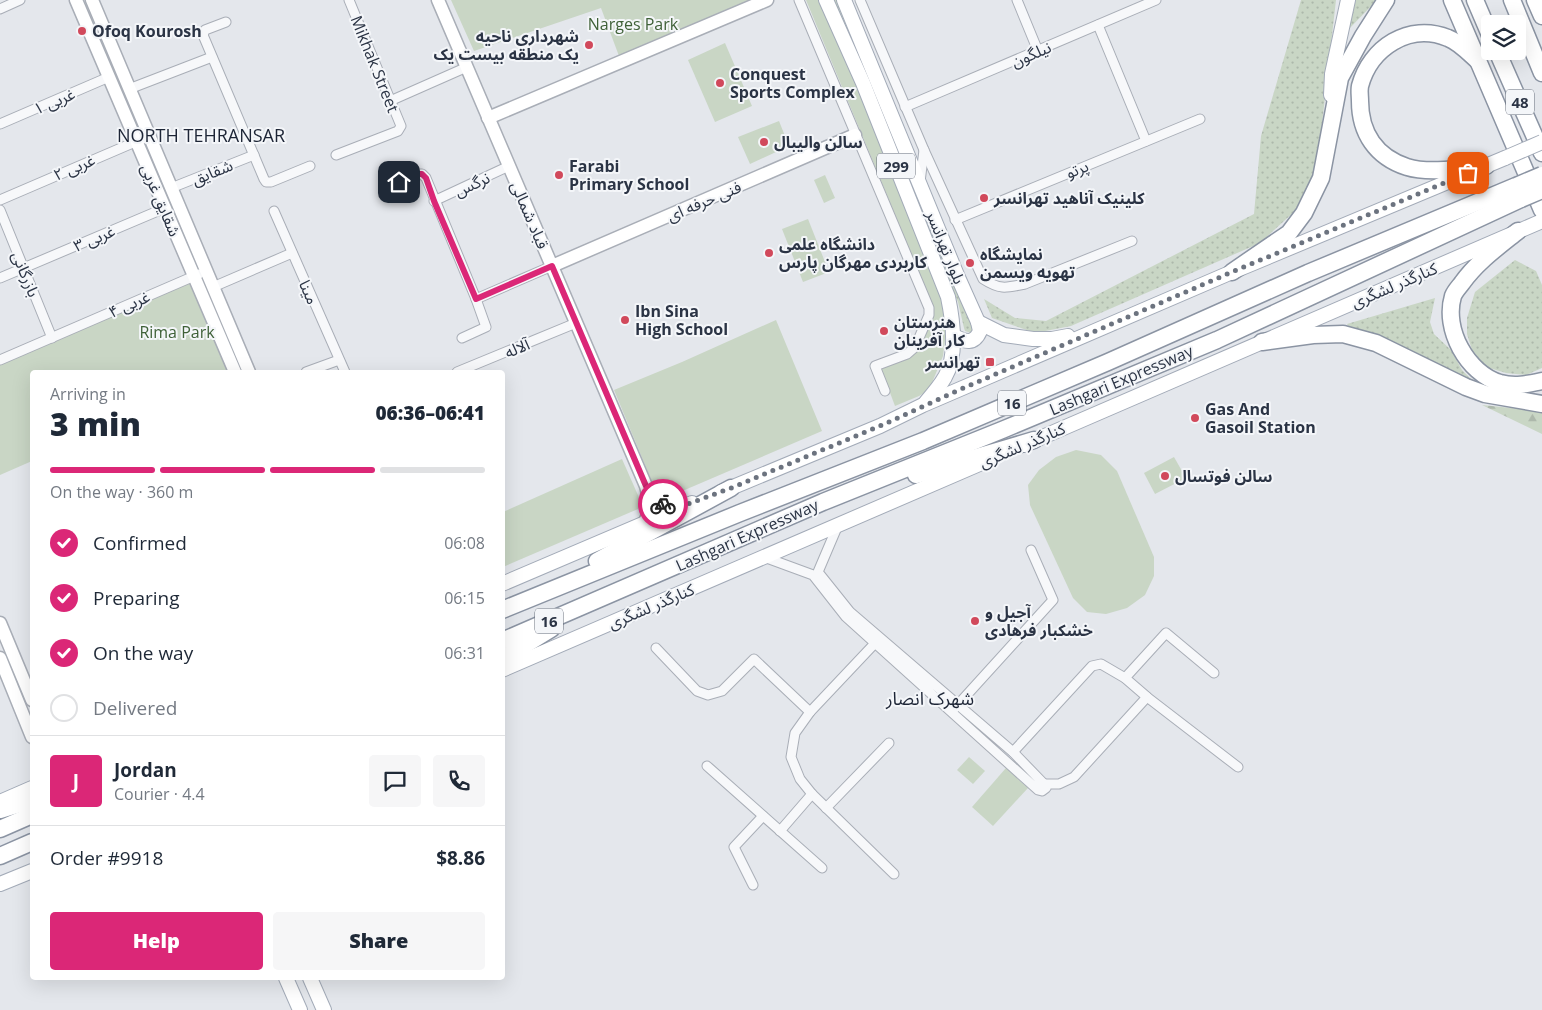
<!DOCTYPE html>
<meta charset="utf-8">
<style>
:root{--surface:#fff;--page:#f6f6f7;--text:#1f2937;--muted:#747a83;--line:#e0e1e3;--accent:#db2777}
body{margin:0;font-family:"Open Sans","Noto Sans Arabic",sans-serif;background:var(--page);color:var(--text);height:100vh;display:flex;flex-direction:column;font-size:19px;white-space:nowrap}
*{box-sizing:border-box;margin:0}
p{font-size:16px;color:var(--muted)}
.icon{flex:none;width:28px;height:28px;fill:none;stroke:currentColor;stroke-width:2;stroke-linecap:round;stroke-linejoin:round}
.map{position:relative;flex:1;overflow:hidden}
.details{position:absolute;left:30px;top:370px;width:475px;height:610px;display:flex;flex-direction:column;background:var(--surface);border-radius:5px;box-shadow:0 5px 20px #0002}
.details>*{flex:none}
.controls{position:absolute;left:1481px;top:15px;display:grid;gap:10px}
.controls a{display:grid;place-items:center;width:45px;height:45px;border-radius:5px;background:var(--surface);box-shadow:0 5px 20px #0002;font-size:25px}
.pin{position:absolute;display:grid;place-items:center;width:42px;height:42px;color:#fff;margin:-21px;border-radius:10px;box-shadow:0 2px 8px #0006}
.courier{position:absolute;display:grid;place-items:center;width:50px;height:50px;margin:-25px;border:4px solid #db2777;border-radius:50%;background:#fff;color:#222;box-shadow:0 1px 6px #0007}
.headline em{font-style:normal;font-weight:800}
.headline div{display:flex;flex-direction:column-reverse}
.headline{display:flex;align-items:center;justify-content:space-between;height:85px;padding:0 20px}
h1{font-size:32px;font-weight:800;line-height:38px}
.bar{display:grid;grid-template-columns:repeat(4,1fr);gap:8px 5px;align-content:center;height:60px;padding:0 20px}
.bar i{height:6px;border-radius:4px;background:var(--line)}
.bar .current{background:var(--accent)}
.bar p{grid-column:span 4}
.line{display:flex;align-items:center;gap:12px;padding:0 20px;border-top:1px solid var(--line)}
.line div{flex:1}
.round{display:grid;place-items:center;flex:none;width:52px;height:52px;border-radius:5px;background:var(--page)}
ol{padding:0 20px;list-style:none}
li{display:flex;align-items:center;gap:15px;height:55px}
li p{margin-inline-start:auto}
li .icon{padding:5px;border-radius:50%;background:var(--accent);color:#fff;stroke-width:4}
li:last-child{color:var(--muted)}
li i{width:28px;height:28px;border:2px solid var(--line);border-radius:50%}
.primary-button{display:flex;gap:10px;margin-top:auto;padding:10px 20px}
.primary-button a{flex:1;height:58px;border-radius:5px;background:var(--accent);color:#fff;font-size:20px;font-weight:800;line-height:58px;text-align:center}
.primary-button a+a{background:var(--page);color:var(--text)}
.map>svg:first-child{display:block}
.forest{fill:url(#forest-firs)}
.park{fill:#c9d6c5}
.garden{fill:url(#garden-dots)}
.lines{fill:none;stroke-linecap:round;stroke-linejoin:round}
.street-casing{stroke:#a9aeb7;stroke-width:11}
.secondary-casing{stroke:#a9aeb7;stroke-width:15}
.primary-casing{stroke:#a3abb8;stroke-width:16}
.highway-casing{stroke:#8b94a3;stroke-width:19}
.street{stroke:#f7f8fa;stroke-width:9}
.secondary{stroke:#fff;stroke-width:12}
.primary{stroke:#fff;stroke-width:14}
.highway{stroke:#fff;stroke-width:16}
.primary-bridge-casing{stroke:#a3abb8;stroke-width:16;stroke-linecap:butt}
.highway-bridge-casing{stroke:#8b94a3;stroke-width:19;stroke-linecap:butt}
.primary-bridge{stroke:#fff;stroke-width:14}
.highway-bridge{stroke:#fff;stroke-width:16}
.done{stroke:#6c737f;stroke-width:5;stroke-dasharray:0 9}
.route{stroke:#db2777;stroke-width:6}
.poi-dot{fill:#d1495b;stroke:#f4f6f9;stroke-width:2}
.labels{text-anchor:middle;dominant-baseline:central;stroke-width:4;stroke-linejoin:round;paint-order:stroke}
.shield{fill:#f4f6f9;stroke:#676e7b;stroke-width:1}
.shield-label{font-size:15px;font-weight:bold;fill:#2b3445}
.park-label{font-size:16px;fill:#3f6138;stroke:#f4f6f9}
.poi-label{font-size:16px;font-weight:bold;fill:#2b3445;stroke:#f4f6f9;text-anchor:start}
.street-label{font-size:16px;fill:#2b3445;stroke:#f4f6f9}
.neighbourhood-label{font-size:18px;fill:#1d2536;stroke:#f4f6f9}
</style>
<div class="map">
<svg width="1542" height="1010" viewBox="0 0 1542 1010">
<defs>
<pattern id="forest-firs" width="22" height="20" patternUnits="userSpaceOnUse" patternTransform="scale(1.25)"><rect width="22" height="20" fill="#c9d6c5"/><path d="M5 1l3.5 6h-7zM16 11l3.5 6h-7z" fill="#adb8ab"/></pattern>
<pattern id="garden-dots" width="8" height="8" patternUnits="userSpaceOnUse" patternTransform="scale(1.25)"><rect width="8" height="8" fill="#c9d6c5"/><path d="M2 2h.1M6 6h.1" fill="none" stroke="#adb8ab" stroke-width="1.8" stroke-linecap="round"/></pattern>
</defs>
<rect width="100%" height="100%" fill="#e4e7ec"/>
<polygon class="forest" points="1482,405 1542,411 1542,434"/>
<g class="park">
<polygon points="451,0 750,0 619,56 601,8 474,51"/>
<polygon points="806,0 821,0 949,307 943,356 929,390 919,396 895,406 880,366 909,355 931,317 930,299"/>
<polygon points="725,43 752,106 715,122 688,60"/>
<polygon points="779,121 789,146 750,164 738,137"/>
<polygon points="825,175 835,198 824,203 814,180"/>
<polygon points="808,219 829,272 803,282 782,229"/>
<polygon points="199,279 236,372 32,372 32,461 0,475 0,365"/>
<polygon points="776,320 822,431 673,495 655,489 614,390 682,362"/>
<polygon points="1076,450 1101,455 1117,471 1154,557 1154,576 1145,595 1127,608 1106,614 1087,612 1073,598 1030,505 1028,485 1039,470 1056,457"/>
<polygon points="1174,457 1186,478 1155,494 1144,473"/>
<polygon points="622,459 641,502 638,509 503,567 503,512"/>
<polygon points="969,757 985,771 973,784 957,770"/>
<polygon points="1006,768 1028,788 993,826 972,807"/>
</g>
<g class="garden">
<polygon points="832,0 837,0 972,325 973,331 971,333 965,331 964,328 958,302"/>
<polygon points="1301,0 1336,0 1317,168 1295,211 1260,243 1071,326 1035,333 992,318 984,299 1015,318 1046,321 1254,214 1261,136"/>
<polygon points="1356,0 1377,0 1348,30"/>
<polygon points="1515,260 1536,271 1542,285 1542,368 1526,375 1506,373 1486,367 1472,350 1467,334 1467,318 1475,292"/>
<polygon points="1435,298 1430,322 1434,334 1451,350 1462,370 1477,385 1351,330 1347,324"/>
</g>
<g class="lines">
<defs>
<g id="street">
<polyline points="799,0 929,308 929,315 915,347 907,354 875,366 885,391"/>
<path d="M860,0L924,150L983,279C1000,290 1006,288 1025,284L1132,241"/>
<polyline points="1017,0 1038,51"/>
<polyline points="0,9 20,0"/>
<polyline points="226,22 205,30 203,35 264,179 266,182 271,182 310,166"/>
<polyline points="1098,25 1146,141"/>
<polyline points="129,89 212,57"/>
<polyline points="390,101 467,67"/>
<polyline points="905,107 1156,0"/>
<polyline points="0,124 109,77"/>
<polyline points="336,155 398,131 401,126 349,0"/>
<polyline points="920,182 924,150"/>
<polyline points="399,183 418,174 422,174 426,178 476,299 486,327 462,338"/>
<polyline points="171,188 254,155"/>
<polyline points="0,200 149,136"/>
<polyline points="434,201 509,166"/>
<polyline points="0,210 52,338"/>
<polyline points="274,211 345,372"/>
<polyline points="955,220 1200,119"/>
<polyline points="0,278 165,208"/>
<polyline points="213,287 292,253"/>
<polyline points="476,299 552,266"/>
<polyline points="0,360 199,274"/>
<polyline points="306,372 339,360"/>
<polyline points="457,372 576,323"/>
<polyline points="764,557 813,575 846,617 1038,790 1042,791 1046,788 1044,784 1013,752 850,612 818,572 838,525"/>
<polyline points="878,640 810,712 795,733 791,757 800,779 812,794 894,874"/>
<polyline points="656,648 697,691 708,695 722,691 754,659 810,712"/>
<polyline points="1125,678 1166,633 1214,673"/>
<polyline points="954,709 1053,600 1031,550"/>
<polyline points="1013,752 1092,666 1101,664 1125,678 1147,697 1238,767"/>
<polyline points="707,766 822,868"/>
<polyline points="1044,784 1059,784 1074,777 1147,697"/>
<polyline points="826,808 889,743"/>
<polyline points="780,831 812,794"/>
<polyline points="753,885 734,847 763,816"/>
</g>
<g id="secondary">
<polyline points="76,0 235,372"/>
<polyline points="92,0 249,372"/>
<path d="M438,0L646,486C650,501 652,508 645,522"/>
<polyline points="488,118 767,0"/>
<polyline points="552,266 855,135"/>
<path d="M648,488C658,502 663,505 680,507"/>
<polyline points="0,623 32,700"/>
<polyline points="0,658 32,737"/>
</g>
<g id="primary">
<path d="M826,0L863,83L948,297C953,321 958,355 945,377C940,386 933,394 926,402"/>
<path d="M844,0L957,275L978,322L980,331C974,345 965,342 954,336"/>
<polyline points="1331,95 1332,74 1348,0"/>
<polyline points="978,322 1004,335 1033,339 1052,339 1068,336"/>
<polyline points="1024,445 1542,221"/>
<polyline points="721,492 880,426 923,405 1232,272 1505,158"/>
<polyline points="502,584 692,503"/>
<polyline points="502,670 991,459"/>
<polyline points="0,802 32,788"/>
<polyline points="0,884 32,871"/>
<polyline points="286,978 300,1010"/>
<polyline points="310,978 324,1010"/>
</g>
<g id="highway">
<polyline points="1452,0 1542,210"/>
<polyline points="1475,0 1490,35"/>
<polyline points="1512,0 1542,73"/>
<polyline points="1535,0 1542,16"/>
<polyline points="1497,51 1542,153"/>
<path d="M1478,61C1469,53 1459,42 1448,38C1409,22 1370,48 1360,86C1359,91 1360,96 1360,101C1360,133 1376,157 1407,167C1429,174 1463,168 1486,166"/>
<path d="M1518,231C1498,247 1477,262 1462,283C1459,287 1455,291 1453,296C1443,329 1467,373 1500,383C1515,387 1528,384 1542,381"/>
<polyline points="1232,272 1289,233 1304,213 1321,178 1340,78 1363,36 1386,0"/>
<polyline points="1262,342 1313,335 1343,334 1376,343 1466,387 1485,394 1542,404"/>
<polyline points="916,475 1034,440"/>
<polyline points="597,561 731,488"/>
<polyline points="502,610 740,513 923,441 1108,362 1308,273 1516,186"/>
<polyline points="502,641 823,502 1002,430 1217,340 1521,199"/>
<polyline points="502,659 551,629"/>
<polyline points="0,810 32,800"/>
<polyline points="0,829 32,815"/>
<polyline points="0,856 32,842"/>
</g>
</defs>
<use href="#street" class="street-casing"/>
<use href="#secondary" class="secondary-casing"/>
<use href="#primary" class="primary-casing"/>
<use href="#highway" class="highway-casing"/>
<use href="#street" class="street"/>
<use href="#secondary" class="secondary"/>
<use href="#primary" class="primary"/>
<use href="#highway" class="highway"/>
<defs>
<polyline id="primary-bridge" points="1505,158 1542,142"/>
<g id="highway-bridge">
<polyline points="1516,186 1542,175"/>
<polyline points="1521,199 1542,190"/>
</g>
</defs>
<use href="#primary-bridge" class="primary-bridge-casing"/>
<use href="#highway-bridge" class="highway-bridge-casing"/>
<use href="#primary-bridge" class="primary-bridge"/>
<use href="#highway-bridge" class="highway-bridge"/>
</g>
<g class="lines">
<polyline class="done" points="663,504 680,507 731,488 880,426 959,390 1232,272 1468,173"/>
<polyline class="route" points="399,182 418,174 422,174 426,178 434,201 476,299 552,266 646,486 656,499 663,504"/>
</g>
<g class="poi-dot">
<circle cx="82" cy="31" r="5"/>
<circle cx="589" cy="45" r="5"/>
<circle cx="720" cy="83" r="5"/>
<circle cx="764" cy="142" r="5"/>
<circle cx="559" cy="175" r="5"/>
<circle cx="984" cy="198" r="5"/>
<circle cx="769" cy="253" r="5"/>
<circle cx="970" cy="263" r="5"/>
<circle cx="625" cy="320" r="5"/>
<circle cx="884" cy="331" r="5"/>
<rect x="985" y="357" width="10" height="10" rx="2.5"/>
<circle cx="1195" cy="418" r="5"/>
<circle cx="1165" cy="476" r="5"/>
<circle cx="975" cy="621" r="5"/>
</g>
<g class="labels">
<g class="shield">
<rect x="1506" y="89.5" width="28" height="25" rx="4"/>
<rect x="877" y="153.5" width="38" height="25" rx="4"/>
<rect x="998" y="390.5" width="28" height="25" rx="4"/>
<rect x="535" y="608.5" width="28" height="25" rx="4"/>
</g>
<g class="shield-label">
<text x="1520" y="102">48</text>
<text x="896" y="166">299</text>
<text x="1012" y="403">16</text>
<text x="549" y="621">16</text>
</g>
<g class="park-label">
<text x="633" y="24">Narges Park</text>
<text x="177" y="332">Rima Park</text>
</g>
<g class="poi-label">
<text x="92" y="31">Ofoq Kourosh</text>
<text x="579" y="36" text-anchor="end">شهرداری ناحیه<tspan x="579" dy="18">یک منطقه بیست یک</tspan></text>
<text x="730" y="74">Conquest<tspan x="730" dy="18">Sports Complex</tspan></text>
<text x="774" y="142">سالن والیبال</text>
<text x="569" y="166">Farabi<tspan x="569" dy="18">Primary School</tspan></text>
<text x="994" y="198">کلینیک آناهید تهرانسر</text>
<text x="779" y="244">دانشگاه علمی<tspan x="779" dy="18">کاربردی مهرگان پارس</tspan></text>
<text x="980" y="254">نمایشگاه<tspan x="980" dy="18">تهویه ویسمن</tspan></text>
<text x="635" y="311">Ibn Sina<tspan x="635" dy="18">High School</tspan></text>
<text x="894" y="322">هنرستان<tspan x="894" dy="18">کار آفرینان</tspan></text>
<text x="980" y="362" text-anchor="end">تهرانسر</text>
<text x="1205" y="409">Gas And<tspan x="1205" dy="18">Gasoil Station</tspan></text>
<text x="1175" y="476">سالن فوتسال</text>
<text x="985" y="612">آجیل و<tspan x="985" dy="18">خشکبار فرهادی</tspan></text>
</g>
<g class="street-label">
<text transform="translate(1031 54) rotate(-23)">نیلگون</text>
<text transform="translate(375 64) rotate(68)">Mikhak Street</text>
<text transform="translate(54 101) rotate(-23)">۱ غربی</text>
<text transform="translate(74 167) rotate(-23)">۲ غربی</text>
<text transform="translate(1077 169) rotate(-22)">پرتو</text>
<text transform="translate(212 172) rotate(-22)">شقایق</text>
<text transform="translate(472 184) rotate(-25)">نرگس</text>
<text transform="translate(161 200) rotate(67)">شقایق غربی</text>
<text transform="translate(704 201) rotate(-23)">فنی حرفه ای</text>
<text transform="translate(530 215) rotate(67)">قباد شمالی</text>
<text transform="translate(94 238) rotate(-23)">۳ غربی</text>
<text transform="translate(946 247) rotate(68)">بلوار تهرانسر</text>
<text transform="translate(26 274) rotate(68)">بازرگانی</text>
<text transform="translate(1394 285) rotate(-23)">کنارگذر لشگری</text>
<text transform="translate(309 292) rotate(66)">مینا</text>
<text transform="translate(129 304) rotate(-24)">۴ غربی</text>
<text transform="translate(517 348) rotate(-23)">آلاله</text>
<text transform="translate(1121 380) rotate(-23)">Lashgari Expressway</text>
<text transform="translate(1022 445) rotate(-23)">کنارگذر لشگری</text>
<text transform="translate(747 535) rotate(-24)">Lashgari Expressway</text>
<text transform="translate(651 606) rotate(-23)">کنارگذر لشگری</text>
</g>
<g class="neighbourhood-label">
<text x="201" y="135">NORTH TEHRANSAR</text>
<text x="930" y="698">شهرک انصار</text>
</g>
</g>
</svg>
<div class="controls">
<a><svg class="icon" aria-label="layers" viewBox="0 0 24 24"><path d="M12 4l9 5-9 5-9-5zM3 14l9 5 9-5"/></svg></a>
</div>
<div class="pin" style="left:1468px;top:173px;background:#ea580c"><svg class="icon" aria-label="bag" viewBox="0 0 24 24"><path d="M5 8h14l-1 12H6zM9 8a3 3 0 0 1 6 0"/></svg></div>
<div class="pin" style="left:399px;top:182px;background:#1f2937"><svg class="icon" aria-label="home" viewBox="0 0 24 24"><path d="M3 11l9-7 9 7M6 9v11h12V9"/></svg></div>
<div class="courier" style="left:663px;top:504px"><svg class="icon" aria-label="bike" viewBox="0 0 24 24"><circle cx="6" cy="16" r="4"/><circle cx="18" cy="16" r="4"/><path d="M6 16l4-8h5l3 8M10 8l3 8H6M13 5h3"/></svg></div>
<section class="details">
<div class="headline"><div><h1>3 min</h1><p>Arriving in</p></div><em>06:36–06:41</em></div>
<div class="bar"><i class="current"></i><i class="current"></i><i class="current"></i><i></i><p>On the way · 360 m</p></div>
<ol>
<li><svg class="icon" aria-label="check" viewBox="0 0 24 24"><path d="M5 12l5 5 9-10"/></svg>Confirmed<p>06:08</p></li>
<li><svg class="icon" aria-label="check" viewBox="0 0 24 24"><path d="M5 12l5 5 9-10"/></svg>Preparing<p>06:15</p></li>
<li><svg class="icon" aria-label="check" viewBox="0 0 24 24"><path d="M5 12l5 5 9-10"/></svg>On the way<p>06:31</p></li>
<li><i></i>Delivered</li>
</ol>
<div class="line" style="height:90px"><b class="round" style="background:var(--accent);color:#fff">J</b><div><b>Jordan</b><p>Courier · 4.4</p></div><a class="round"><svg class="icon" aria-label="chat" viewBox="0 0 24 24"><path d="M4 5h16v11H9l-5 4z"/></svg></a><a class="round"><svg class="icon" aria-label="phone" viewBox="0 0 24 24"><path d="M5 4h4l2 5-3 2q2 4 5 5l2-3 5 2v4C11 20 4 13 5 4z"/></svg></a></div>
<div class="line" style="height:65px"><div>Order #9918</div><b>$8.86</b></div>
<div class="primary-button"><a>Help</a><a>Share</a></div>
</section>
</div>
